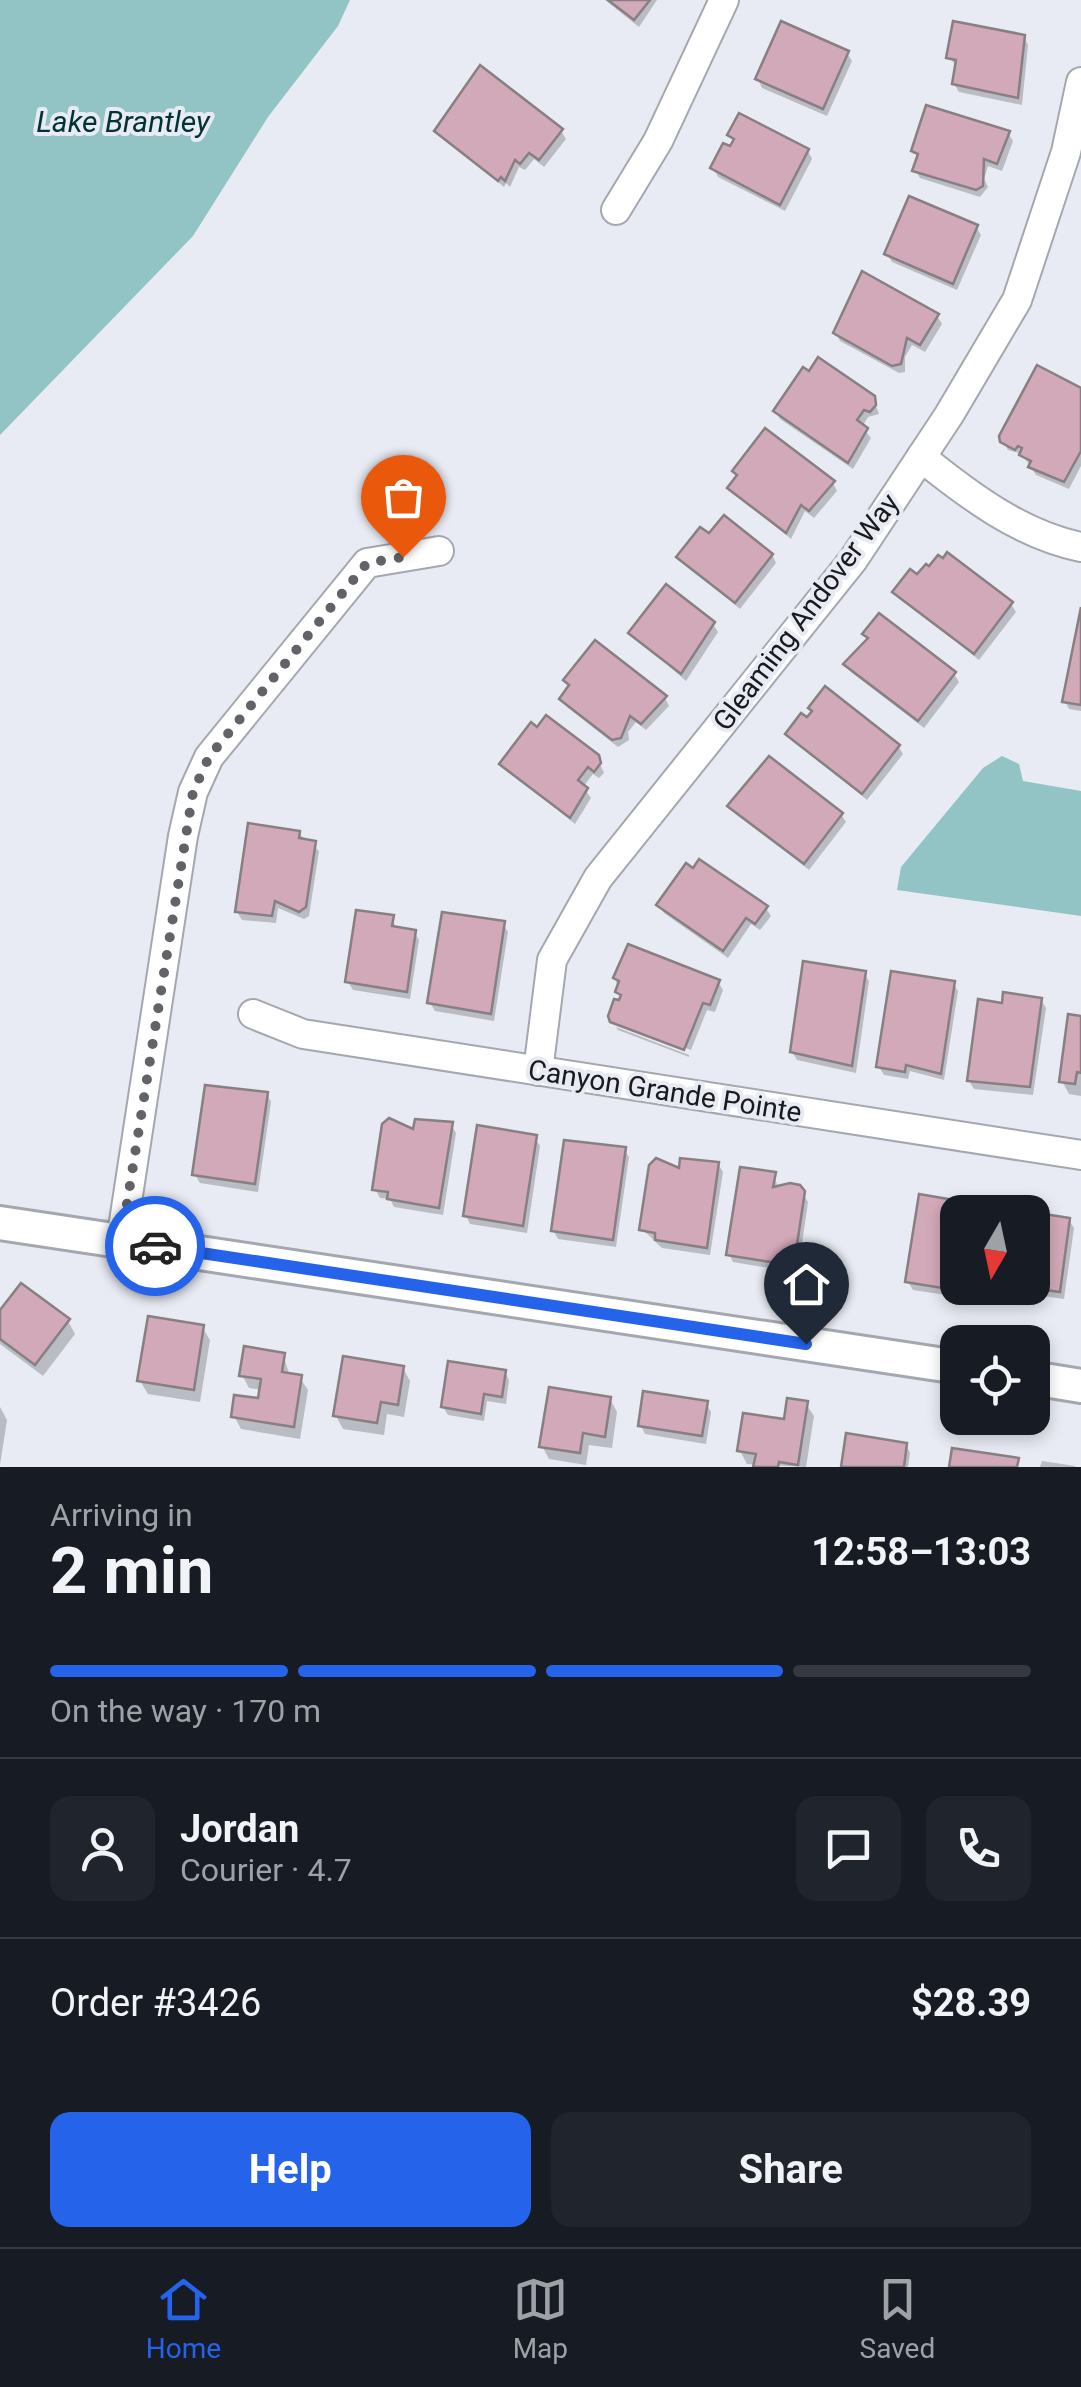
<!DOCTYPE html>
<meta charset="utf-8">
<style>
:root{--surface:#171b24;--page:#20242c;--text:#f1f3f6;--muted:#9ea1a6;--line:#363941;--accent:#2563eb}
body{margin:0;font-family:Roboto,sans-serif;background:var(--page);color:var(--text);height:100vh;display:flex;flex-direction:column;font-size:38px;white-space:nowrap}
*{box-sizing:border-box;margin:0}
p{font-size:32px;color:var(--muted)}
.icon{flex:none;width:55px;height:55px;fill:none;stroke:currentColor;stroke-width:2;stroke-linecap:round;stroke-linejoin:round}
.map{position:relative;height:1467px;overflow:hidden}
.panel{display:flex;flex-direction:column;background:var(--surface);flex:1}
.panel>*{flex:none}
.needle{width:65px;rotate:189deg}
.controls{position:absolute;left:940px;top:1195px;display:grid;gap:20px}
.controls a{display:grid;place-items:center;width:110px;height:110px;border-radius:20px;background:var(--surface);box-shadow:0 5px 15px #0003;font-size:50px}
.pin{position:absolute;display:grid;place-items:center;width:85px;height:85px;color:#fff;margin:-102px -42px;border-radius:50% 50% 50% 0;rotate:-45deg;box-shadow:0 0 10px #0007}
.pin .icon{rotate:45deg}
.courier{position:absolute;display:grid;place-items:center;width:100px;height:100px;margin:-50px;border:8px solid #2563eb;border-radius:50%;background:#fff;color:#222;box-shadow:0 2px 12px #0007}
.head em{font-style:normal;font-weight:700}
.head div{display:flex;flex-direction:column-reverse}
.head{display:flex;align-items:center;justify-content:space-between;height:170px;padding:0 50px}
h1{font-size:65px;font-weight:700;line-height:75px}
.bar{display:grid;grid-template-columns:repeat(4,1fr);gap:15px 10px;align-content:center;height:120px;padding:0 50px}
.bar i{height:12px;border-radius:8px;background:var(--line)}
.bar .current{background:var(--accent)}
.bar p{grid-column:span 4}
.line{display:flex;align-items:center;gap:25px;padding:0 50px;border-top:2px solid var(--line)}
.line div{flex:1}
.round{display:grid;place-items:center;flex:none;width:105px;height:105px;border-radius:20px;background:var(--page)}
.cta{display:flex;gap:20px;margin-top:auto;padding:20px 50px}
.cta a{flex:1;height:115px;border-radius:20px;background:var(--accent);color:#fff;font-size:40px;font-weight:700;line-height:115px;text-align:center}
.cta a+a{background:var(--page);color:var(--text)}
.tab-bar{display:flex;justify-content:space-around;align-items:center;height:140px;border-top:2px solid var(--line);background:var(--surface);font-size:28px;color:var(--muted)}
.tab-bar a{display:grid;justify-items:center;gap:5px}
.tab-bar .current{color:var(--accent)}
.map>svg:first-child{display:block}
.water{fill:#92c4c5}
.shadow{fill:#0003}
.building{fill:#d2a9b8;stroke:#887f82;stroke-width:2.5}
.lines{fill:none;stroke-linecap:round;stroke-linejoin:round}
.minor-casing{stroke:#a4a8ae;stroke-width:32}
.tertiary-casing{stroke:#a4a8ae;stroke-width:38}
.minor{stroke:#fff;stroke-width:28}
.tertiary{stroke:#fff;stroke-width:32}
.done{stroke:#616368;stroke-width:10;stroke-dasharray:0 18}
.route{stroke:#2563eb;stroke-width:12}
.labels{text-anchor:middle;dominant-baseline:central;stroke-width:8;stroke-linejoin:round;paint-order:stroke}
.street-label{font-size:28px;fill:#191a1d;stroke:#e8ebf3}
.water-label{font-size:30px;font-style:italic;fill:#013335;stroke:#e8ebf3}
</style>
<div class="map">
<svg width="1081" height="1467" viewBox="0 0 1081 1467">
<rect width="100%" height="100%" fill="#e8ebf3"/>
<g class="water">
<polygon points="0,0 350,0 338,26 268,117 193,236 0,435"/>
<polygon points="1002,756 1019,764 1023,781 1081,791 1081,916 897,890 901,867 983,768"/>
</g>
<g class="shadow">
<polygon points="605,0 657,0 639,27"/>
<polygon points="1024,37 1028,45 1022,105 959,92 954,84 958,67 948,57"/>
<polygon points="847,53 852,61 827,116 762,88 758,79"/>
<polygon points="437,131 561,131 566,139 544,167 534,159 525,170 519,167 510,187 506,183 504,187"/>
<polygon points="1008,133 1013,141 1002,171 988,166 984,179 988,187 980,197 920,178 915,170 919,159 914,151"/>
<polygon points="730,135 808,151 812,159 785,211 718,177 713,168 735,143"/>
<polygon points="976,227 981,235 957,290 892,262 887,254"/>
<polygon points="863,275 937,316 942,324 925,352 912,345 905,357 905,372 899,373 840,341 836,333"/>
<polygon points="1081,391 1081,466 1069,489 1036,475 1022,454 1008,450 1003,441"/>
<polygon points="873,398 879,414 868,417 862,427 871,438 853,469 780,419 776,411"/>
<polygon points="833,483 837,491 814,518 805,511 791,539 730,488"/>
<polygon points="710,537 772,555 776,563 740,609 679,557"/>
<polygon points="895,592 1011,604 1016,612 979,660"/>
<polygon points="1081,618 1081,711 1069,709 1065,701"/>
<polygon points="713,624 718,632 686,681 631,633"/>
<polygon points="865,634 954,674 959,682 924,728 851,672 846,665 869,640"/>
<polygon points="566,680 665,698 669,706 646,730 636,722 628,732 629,740 618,747 567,707 562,699 570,688"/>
<polygon points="788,734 898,746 903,754 867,800"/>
<polygon points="597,757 604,773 599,778 593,774 583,787 591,798 575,824 502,764"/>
<polygon points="730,806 841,814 846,822 809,870"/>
<polygon points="298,833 319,851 309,916 304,919 278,908 276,923 242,920 237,912"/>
<polygon points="659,905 766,908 771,916 760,930 751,924 728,958 664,913"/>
<polygon points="392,918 397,930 414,932 419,940 410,999 353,990 348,982"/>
<polygon points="503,924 508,932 494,1021 435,1011 430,1003"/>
<polygon points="864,973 869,981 856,1073 797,1060 792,1052"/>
<polygon points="615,978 718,982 723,990 715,1012 707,1010 691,1050 612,1020 622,1000"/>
<polygon points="953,983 958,991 944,1080 910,1071 908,1079 884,1075 879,1067"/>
<polygon points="1041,1000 1046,1008 1033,1095 974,1089 969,1081"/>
<polygon points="1081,1018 1081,1096 1069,1094 1062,1081"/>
<polygon points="616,1027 689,1055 689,1057 618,1030"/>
<polygon points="267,1094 271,1102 258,1192 200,1183 195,1175"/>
<polygon points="451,1125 456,1133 443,1215 394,1207 390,1199 380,1198 375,1189 415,1133"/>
<polygon points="535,1138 540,1146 527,1233 470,1224 466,1216"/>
<polygon points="624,1149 629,1157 616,1247 558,1239 553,1230"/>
<polygon points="656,1161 681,1172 718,1164 723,1172 710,1255 662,1248 642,1229"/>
<polygon points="774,1175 778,1188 799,1187 808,1202 799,1265 782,1263 781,1270 733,1262 729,1254"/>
<polygon points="952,1202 958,1218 958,1288 976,1288 976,1292 960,1289 959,1297 913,1290 908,1282"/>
<polygon points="1069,1220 1074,1228 1064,1299 1003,1290 1032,1288"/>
<polygon points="0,1315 68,1321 75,1334 43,1376 0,1344"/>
<polygon points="202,1327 210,1340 200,1402 148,1394 140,1381"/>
<polygon points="283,1355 290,1376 300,1378 308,1390 300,1439 241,1429 234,1416 260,1401 262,1390 249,1388 242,1375"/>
<polygon points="403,1368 410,1381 404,1417 387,1414 384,1435 343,1429 336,1416"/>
<polygon points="505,1372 509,1380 506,1404 487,1401 484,1421 448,1415 443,1407"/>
<polygon points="610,1399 617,1412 612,1448 589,1445 586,1465 549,1459 542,1446"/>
<polygon points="706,1404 711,1412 706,1444 645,1434 641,1426"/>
<polygon points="806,1404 814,1416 806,1467 747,1464 740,1451 786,1422"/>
<polygon points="0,1407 7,1420 0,1465"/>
<polygon points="906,1445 910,1453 908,1467 843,1467"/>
<polygon points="1042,1461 1075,1466 1075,1467 1040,1467"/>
</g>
<g class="building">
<polygon points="608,0 650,0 634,20"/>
<polygon points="781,21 849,51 823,109 755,79"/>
<polygon points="953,21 1025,35 1018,98 952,84 956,60 946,58"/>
<polygon points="480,65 563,129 539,160 529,153 520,164 515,160 505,181 501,177 498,181 434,131"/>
<polygon points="926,105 1010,131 997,164 984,159 983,186 976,190 912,171 918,154 911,151"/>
<polygon points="739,113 809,149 780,205 710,168 723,143 730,146 734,139 727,135"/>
<polygon points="909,196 978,225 953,284 884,254"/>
<polygon points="862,271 939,314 920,345 907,338 901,364 892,366 833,333"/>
<polygon points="818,357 875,396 876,405 870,412 864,410 857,420 868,428 848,463 773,411 803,367 809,371"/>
<polygon points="1037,365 1081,388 1081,451 1064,482 1028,467 1031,461 1019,455 1022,448 1018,446 1015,450 1000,442 999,436"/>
<polygon points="765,428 835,481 809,511 801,505 786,533 727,488 737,475 732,471"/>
<polygon points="724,515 773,554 735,603 676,557 700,527 709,533"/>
<polygon points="947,552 1013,602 974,654 892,592 910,569 917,574 926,564 929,566 938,555 943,558"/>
<polygon points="666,584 715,622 681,674 628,633"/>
<polygon points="1081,607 1081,705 1062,702"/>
<polygon points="879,613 956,672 918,721 843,664 868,638 862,634"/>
<polygon points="595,640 667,696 641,724 630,716 621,738 612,740 559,699 569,685 563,680"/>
<polygon points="825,686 900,745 862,794 785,734 801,713 807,717 812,711 808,708"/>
<polygon points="546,715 599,755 601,763 594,772 588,767 578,780 588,788 570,818 499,764 531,722 537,727"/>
<polygon points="769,756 843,813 804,864 727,806"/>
<polygon points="248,823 300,831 299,838 316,841 306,907 299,912 275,901 272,916 235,912"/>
<polygon points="699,859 768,906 755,924 746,918 723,951 656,905 686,863 693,868"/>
<polygon points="356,910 394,915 392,926 416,930 407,992 345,982"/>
<polygon points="442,912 505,921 491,1014 427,1003"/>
<polygon points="628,944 720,980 710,1005 703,1003 684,1050 610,1022 608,1016 614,999 619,1000 621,995 615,992 619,981 613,978"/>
<polygon points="803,961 866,971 852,1066 790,1052"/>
<polygon points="891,971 955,981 941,1074 906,1065 905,1072 876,1067"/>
<polygon points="1003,992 1042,998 1030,1087 967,1081 978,999 1002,1003"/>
<polygon points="1068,1014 1081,1016 1081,1073 1077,1072 1075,1084 1059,1082"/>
<polygon points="205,1085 268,1092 255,1184 192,1175"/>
<polygon points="389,1118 413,1129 415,1119 453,1122 439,1208 387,1199 388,1192 372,1190 382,1124"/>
<polygon points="477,1125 537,1135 523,1226 463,1216"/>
<polygon points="564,1140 626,1147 613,1240 551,1231"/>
<polygon points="656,1158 679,1168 680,1158 719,1162 707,1248 655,1240 655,1233 639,1230 649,1165"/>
<polygon points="740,1167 776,1172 773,1187 790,1183 800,1185 805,1191 795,1258 778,1256 777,1263 726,1255"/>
<polygon points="919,1194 954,1200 951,1214 958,1215 955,1290 905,1282"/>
<polygon points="1006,1208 1070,1218 1060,1292 1031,1288 1032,1212 1006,1212"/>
<polygon points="21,1283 70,1319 35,1365 0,1339 0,1310"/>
<polygon points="148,1316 204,1325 194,1390 137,1381"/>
<polygon points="244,1346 285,1353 282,1372 302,1375 294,1427 231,1417 234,1395 258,1398 261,1379 239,1376"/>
<polygon points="343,1356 404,1366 398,1405 381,1402 377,1423 333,1416"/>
<polygon points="448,1361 506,1370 502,1397 484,1394 481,1414 441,1407"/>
<polygon points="549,1387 611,1397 605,1437 583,1433 580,1453 539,1447"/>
<polygon points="643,1391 708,1401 702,1436 638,1426"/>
<polygon points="787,1398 808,1401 798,1465 779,1462 778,1467 753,1467 756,1454 737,1451 743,1413 784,1419"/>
<polygon points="846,1433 907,1443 904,1467 841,1467"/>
<polygon points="952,1448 1019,1458 1017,1467 949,1467"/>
</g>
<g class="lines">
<defs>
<g id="minor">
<polyline points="616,210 658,141 724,0"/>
<path d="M921,457C968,495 1021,535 1081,547"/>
<polyline points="253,1014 303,1034 1081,1155"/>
<polyline points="538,1071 552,960 598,878 853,560 949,415 1017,300 1066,152 1081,82"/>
<polyline points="121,1241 183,836 193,792 209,757 367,563 439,551"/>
</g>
<g id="tertiary">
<polyline points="0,1223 958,1367"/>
<polyline points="1032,1378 1081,1386"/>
</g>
</defs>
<use href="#minor" class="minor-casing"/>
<use href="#tertiary" class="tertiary-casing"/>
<use href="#minor" class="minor"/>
<use href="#tertiary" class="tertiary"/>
</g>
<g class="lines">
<polyline class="done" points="155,1246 121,1241 193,792 209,757 367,563 403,557"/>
<polyline class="route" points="155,1246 806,1344"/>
</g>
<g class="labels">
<g class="street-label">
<text transform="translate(806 612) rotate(-53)">Gleaming Andover Way</text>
<text transform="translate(665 1091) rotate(9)">Canyon Grande Pointe</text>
</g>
<g class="water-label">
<text x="123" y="121">Lake Brantley</text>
</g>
</g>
</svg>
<div class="controls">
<a><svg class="needle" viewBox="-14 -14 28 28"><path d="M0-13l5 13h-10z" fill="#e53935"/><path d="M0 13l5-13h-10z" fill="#9ea1a6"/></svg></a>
<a><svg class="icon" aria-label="locate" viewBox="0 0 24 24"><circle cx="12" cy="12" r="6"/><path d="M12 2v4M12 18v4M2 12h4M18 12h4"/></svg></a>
</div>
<div class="pin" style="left:403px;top:557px;background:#ea580c"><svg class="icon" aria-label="bag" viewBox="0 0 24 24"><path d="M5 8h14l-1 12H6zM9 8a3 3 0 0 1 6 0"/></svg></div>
<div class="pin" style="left:806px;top:1344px;background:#1f2937"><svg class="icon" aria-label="home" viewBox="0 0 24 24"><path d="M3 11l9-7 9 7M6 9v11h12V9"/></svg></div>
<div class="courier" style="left:155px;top:1246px"><svg class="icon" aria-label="car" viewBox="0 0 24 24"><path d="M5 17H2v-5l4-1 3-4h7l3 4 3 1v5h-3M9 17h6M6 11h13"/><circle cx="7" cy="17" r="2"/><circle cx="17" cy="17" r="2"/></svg></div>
</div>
<section class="panel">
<div class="head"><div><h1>2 min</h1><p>Arriving in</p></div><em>12:58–13:03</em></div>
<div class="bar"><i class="current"></i><i class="current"></i><i class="current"></i><i></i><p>On the way · 170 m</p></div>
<div class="line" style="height:180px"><a class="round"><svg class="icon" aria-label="person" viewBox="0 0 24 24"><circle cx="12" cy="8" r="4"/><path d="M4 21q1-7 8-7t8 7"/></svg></a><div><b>Jordan</b><p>Courier · 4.7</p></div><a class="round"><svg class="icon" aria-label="chat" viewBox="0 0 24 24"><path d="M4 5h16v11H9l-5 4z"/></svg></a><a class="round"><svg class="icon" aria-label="phone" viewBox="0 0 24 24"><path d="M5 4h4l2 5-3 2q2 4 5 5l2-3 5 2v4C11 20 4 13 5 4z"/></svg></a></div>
<div class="line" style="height:130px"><div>Order #3426</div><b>$28.39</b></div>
<div class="cta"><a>Help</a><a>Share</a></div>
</section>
<nav class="tab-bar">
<a class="current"><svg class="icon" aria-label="home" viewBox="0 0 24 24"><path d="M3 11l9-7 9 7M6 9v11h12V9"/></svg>Home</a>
<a><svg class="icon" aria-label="map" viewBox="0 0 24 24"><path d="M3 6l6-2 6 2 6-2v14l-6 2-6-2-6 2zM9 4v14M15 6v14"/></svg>Map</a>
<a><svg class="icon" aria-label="saved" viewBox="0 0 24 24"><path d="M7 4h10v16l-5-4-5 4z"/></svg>Saved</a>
</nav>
